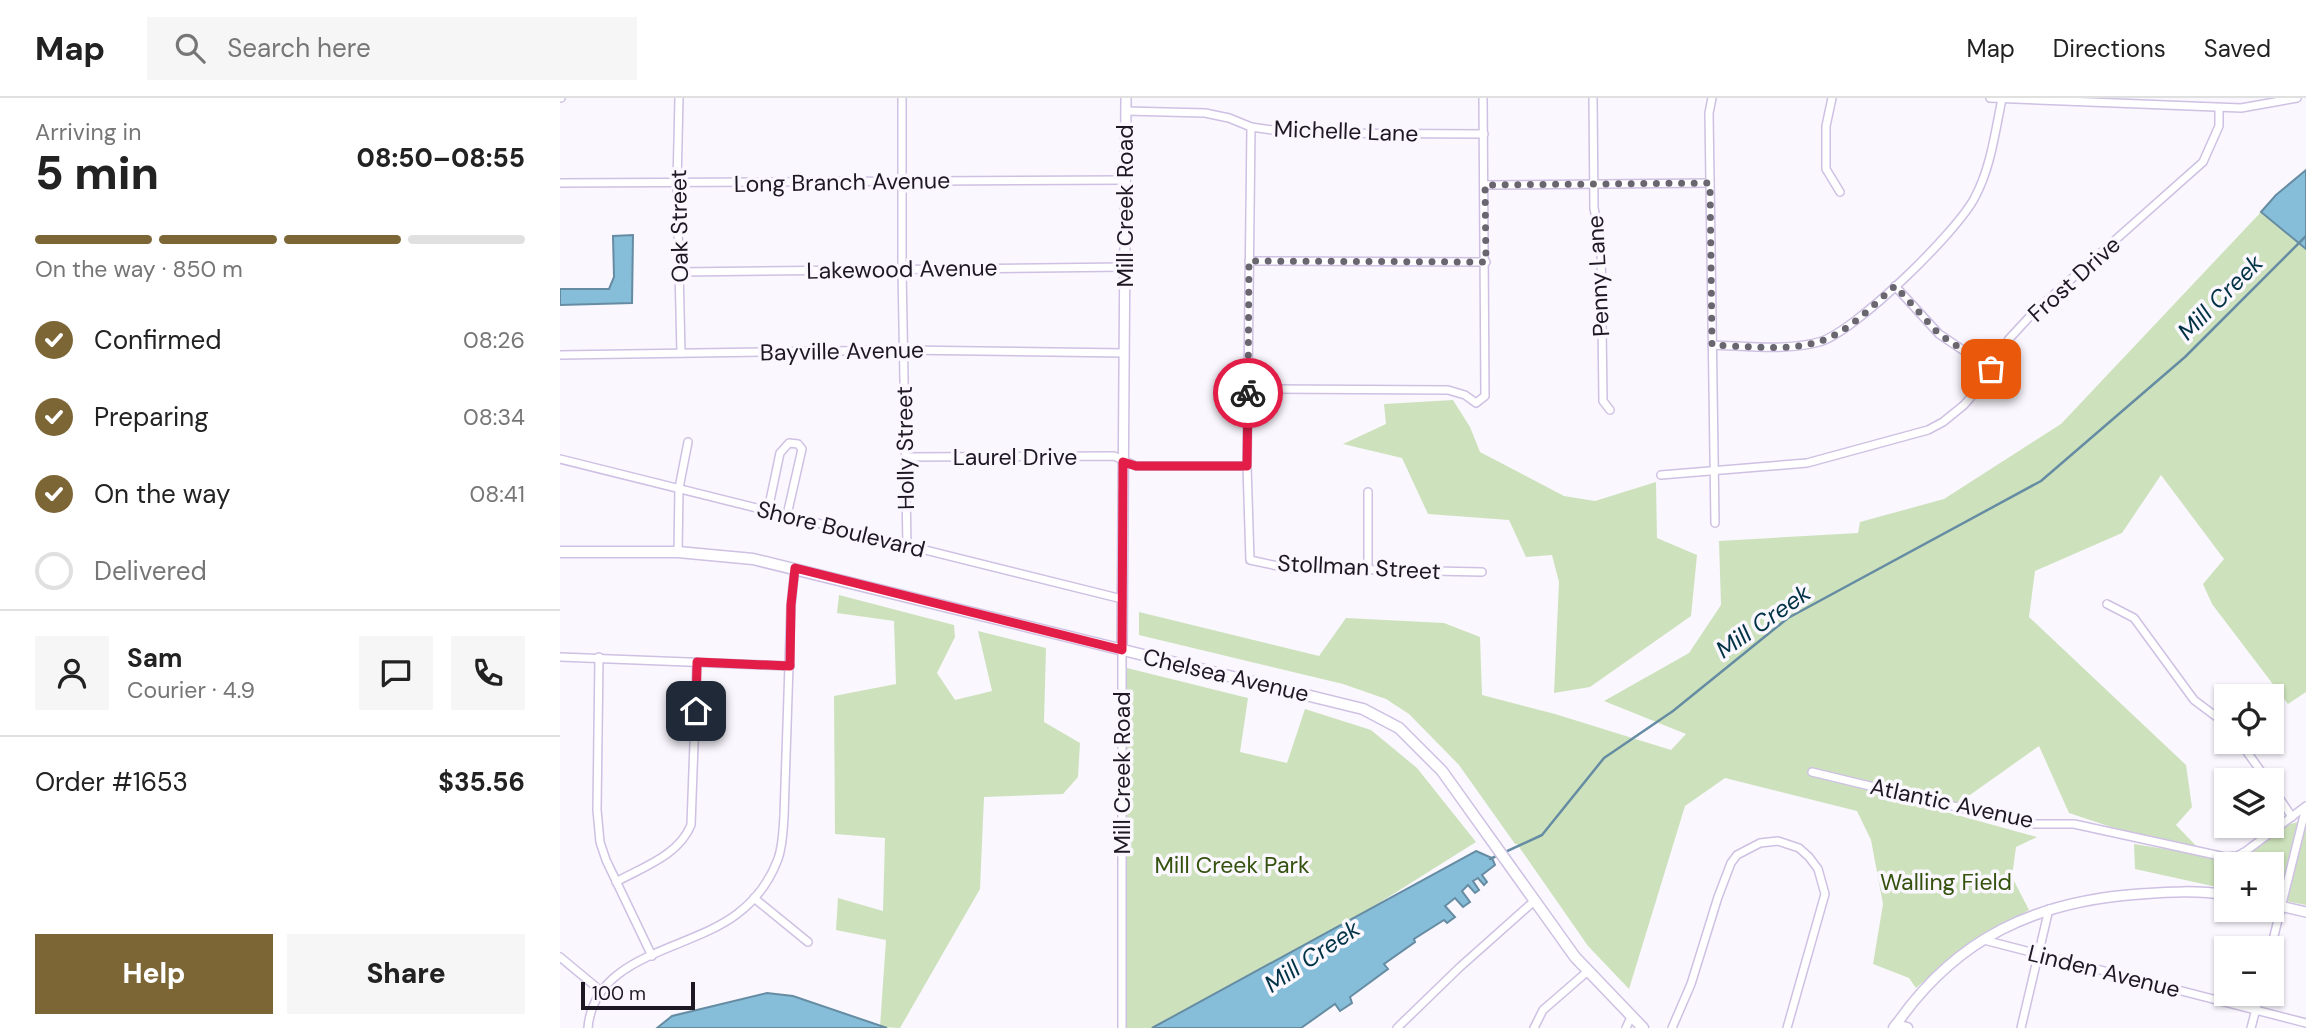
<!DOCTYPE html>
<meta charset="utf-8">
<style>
:root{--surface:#fff;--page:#f6f6f6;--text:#222;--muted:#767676;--line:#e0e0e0;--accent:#7c6636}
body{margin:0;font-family:"DM Sans",sans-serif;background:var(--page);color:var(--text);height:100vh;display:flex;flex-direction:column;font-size:26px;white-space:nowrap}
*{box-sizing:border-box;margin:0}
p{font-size:23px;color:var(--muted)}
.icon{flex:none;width:38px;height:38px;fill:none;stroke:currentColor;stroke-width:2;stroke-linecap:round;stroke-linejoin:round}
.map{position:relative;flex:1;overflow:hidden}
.panel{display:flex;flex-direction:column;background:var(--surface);width:560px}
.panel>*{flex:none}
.buttons{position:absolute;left:1654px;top:586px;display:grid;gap:14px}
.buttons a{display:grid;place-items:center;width:70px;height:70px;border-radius:0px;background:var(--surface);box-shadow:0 2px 5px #0004;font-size:35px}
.scale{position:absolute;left:21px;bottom:18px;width:114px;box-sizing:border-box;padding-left:7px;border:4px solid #1d1824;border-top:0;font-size:19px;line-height:24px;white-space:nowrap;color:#1d1824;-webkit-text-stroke:5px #faf7fe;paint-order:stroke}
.pin{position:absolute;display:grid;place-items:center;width:60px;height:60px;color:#fff;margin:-30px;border-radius:14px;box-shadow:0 4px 10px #0006}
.courier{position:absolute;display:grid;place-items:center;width:70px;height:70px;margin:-35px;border:5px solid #e11d48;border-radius:50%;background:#fff;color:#222;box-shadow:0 2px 9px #0007}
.summary em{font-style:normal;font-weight:800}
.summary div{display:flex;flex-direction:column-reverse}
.summary{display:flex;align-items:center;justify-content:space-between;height:119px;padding:0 35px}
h1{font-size:46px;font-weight:800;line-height:52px}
.bar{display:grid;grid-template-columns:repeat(4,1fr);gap:10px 7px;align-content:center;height:84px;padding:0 35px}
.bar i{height:9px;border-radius:5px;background:var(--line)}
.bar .active{background:var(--accent)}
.bar p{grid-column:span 4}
.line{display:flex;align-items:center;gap:18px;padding:0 35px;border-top:2px solid var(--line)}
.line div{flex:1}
.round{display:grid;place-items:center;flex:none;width:74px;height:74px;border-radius:0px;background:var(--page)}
ol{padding:0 35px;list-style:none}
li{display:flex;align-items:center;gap:21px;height:77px}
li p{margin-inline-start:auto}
li .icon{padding:7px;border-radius:50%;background:var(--accent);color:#fff;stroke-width:4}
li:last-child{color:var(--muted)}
li i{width:38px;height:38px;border:4px solid var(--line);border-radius:50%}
.primary-button{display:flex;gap:14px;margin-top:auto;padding:14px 35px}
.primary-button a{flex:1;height:80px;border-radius:0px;background:var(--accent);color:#fff;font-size:28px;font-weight:800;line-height:80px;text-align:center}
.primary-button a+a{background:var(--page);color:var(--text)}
header{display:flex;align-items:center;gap:42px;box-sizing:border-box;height:98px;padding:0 35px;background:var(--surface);border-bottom:2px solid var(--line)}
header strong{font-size:33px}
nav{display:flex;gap:38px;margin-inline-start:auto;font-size:24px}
.search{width:490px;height:63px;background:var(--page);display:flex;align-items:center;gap:18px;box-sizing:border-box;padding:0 24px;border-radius:0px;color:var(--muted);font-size:26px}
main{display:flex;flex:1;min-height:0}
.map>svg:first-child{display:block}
.green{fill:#cde2bc}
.water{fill:#86bed9;stroke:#668ca3;stroke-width:2}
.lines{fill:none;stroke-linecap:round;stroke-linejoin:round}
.stream{stroke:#668ca3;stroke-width:2.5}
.minor-casing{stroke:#cec1e3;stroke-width:10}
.tertiary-casing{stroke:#cec1e3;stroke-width:12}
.secondary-casing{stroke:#cec1e3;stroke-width:13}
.minor{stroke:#fff;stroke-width:7}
.tertiary{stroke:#fff;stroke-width:9}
.secondary{stroke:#fff;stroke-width:10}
.done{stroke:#6a6670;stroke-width:7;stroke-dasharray:0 12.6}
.route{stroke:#e11d48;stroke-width:9}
.labels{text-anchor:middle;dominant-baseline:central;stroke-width:7;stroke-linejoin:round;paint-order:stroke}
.street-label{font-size:23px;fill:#1d1824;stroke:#faf7fe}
.park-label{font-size:23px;fill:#34520d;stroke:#faf7fe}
.water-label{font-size:24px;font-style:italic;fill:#003245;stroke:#faf7fe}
</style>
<header>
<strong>Map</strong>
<div class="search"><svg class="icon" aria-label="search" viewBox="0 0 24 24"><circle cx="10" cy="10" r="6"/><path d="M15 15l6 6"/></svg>Search here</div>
<nav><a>Map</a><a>Directions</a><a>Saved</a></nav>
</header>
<main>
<section class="panel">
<div class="summary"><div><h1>5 min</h1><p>Arriving in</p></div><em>08:50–08:55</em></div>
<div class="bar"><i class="active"></i><i class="active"></i><i class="active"></i><i></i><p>On the way · 850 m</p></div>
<ol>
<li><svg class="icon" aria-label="check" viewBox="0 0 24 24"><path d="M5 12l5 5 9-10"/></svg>Confirmed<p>08:26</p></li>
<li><svg class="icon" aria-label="check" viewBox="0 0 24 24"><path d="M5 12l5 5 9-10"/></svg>Preparing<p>08:34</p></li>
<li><svg class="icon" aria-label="check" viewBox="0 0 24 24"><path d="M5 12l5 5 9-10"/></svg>On the way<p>08:41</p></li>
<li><i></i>Delivered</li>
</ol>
<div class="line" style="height:126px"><a class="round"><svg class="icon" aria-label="person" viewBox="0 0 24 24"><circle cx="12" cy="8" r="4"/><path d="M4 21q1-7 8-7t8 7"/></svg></a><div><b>Sam</b><p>Courier · 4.9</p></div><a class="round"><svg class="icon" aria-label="chat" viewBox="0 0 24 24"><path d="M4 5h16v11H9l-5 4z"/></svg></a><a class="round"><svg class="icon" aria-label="phone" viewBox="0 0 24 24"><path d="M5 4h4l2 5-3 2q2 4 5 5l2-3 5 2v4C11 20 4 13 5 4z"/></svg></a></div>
<div class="line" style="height:91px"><div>Order #1653</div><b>$35.56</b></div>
<div class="primary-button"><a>Help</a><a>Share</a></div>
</section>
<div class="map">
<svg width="1746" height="930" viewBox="0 0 1746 930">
<rect width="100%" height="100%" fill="#faf7fe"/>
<g class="green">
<polygon points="1701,114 1746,151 1746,594 1728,606 1652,506 1643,486 1664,461 1601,377 1562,435 1475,473 1469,519 1626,667 1632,709 1616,727 1642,754 1575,737 1509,715 1479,648 1386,714 1477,739 1456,749 1452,779 1469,812 1406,848 1356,890 1349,880 1313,866 1323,806 1311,742 1297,713 1165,680 1125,708 1069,891 1028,848 957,746 955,746 899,667 849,616 826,601 783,586 579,537 579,514 759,558 786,520 884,525 920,539 922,597 995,616 1111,652 1126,636 1044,603 1129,555 1161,507 1159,443 1298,435 1300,424 1384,401 1501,326"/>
<polygon points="893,302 910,329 920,354 1004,398 1035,403 1096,384 1097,440 1137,457 1131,518 1030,589 994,595 999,484 992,457 966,459 949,422 868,416 842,360 783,346 826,326 824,306"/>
<polygon points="279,497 394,527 395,539 377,575 395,602 432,593 418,533 486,550 484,624 520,645 518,679 503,696 424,699 420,791 340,930 320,929 326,842 276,832 278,800 323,813 325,740 275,736 274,598 336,586 334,523 277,515"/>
<polygon points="559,568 688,600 680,654 727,665 745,611 811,632 857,670 916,744 647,913 610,930 561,930"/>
<polygon points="1746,722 1746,807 1712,800 1712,766 1666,766 1666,791 1575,771 1574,746 1680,763 1726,727"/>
</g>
<g class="water">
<polygon points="1746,72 1746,151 1701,114 1716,97"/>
<polygon points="73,137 72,205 0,207 0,191 49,191 54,179 53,138"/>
<polygon points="916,753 932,760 935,767 922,777 927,784 924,787 918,780 913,783 919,792 915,795 908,787 902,793 910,804 903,809 895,800 885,808 895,819 887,825 884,822 854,841 855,844 824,866 828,871 790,899 792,905 780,913 775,906 741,930 592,930"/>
<polygon points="207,895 233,898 327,930 97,930 112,918"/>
</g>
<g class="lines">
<polyline class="stream" points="930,761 982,737 1044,660 1113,613 1228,520 1481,383 1625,259 1746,138"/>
<defs>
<g id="minor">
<polyline points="0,0 1,0"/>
<polyline points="119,0 117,86 121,255"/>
<polyline points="342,0 342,171 347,448"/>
<polyline points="1033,0 1034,110 1041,146 1043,303 1050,312"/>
<polyline points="1152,0 1149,15 1155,425"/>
<polyline points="1272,0 1266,28 1266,71 1280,94"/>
<polyline points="1430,0 1681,10 1737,0"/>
<polyline points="566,13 645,15 669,20 691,29 734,35 924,36"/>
<polyline points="691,29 687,368 690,462 727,470 922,474"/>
<polyline points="0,85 565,82"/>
<polyline points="925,87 1150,85"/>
<polyline points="689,163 926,164"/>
<polyline points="119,174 564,169"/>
<polyline points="1335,188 1379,236 1431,271"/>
<path d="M1152,247C1187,248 1226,253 1259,244C1295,234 1398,133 1415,99C1431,69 1435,34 1442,1"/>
<polyline points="0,257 343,252 564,255"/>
<polyline points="688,291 888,292 905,297 916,305 925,298 923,0"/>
<polyline points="346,359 554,358 576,368 687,368"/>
<polyline points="0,361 562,501"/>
<polyline points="1101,377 1247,365 1368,332 1383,324 1404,307 1417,292 1449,241 1473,215 1643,64 1659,28 1659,10"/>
<polyline points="208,412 220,355 229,345 238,346 242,351 227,417"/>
<polyline points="118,454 119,390 128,344"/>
<polyline points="808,471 808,394"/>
<polyline points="1547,506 1574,520 1634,602 1666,626"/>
<polyline points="0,559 230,568"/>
<polyline points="39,559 37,712 40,744 46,762 92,858"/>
<polyline points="1680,644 1707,682"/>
<polyline points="1252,674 1455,723 1474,726 1514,726 1665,759 1677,758 1686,753 1746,708"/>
<polyline points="1712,689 1732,719"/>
<path d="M56,784C83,769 119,757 131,727L137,564"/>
<polyline points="194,800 248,844"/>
<polyline points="1424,842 1746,925"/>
<polyline points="1711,850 1746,709"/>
<polyline points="0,859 41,893"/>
<path d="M28,930C34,856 129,853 177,816C196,802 210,782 218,761C223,747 223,732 224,718L231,507L235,470"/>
<polyline points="562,930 562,552"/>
<polyline points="837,930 900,869 973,804"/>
<polyline points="974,930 983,912 1028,873"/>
<polyline points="1066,930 1071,919"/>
<polyline points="1112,930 1131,886 1158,799 1171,765 1177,757 1200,745 1218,743 1239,750 1249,759 1258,771 1265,796 1227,930"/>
<polyline points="1461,930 1489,811"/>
<polyline points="1691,930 1700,896"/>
</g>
<g id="tertiary">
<polyline points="562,552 566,0"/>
<polyline points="1712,806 1746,814"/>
<path d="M1336,927C1396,840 1476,803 1580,796C1609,794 1638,792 1666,797"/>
</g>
<g id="secondary">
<polyline points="0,454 118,454 193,461 803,611 839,630 882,673 1015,859 1083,930"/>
<polyline points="1334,930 1336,927 1347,930"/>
</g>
</defs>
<use href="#minor" class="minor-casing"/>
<use href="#tertiary" class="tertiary-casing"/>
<use href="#secondary" class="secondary-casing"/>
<use href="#minor" class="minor"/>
<use href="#tertiary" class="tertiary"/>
<use href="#secondary" class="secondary"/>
</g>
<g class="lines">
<path class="done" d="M688,295L689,163L926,164L925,87L1150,85L1152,247C1187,248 1228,254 1261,243C1289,234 1314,206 1335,188L1379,236L1431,271"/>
<polyline class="route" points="136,613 137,564 230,568 231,507 235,470 562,552 563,364 576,368 687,368 688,295"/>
</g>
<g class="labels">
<g class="street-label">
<text transform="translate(786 33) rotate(2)">Michelle Lane</text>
<text transform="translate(282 84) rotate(-1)">Long Branch Avenue</text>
<text transform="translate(565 108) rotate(-90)">Mill Creek Road</text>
<text transform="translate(119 128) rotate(-91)">Oak Street</text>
<text transform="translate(342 171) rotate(-1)">Lakewood Avenue</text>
<text transform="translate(1038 178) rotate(-93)">Penny Lane</text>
<text transform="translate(1514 181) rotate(-42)">Frost Drive</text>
<text transform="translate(282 253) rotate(-1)">Bayville Avenue</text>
<text transform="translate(345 350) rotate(-91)">Holly Street</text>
<text x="455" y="359">Laurel Drive</text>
<text transform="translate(281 431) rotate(14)">Shore Boulevard</text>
<text transform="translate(799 469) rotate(3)">Stollman Street</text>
<text transform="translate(666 577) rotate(13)">Chelsea Avenue</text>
<text transform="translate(562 675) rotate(-90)">Mill Creek Road</text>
<text transform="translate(1392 705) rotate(12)">Atlantic Avenue</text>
<text transform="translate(1544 873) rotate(14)">Linden Avenue</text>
</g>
<g class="park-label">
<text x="672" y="767">Mill Creek Park</text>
<text x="1386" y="784">Walling Field</text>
</g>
<g class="water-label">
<text transform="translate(1660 199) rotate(-45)">Mill Creek</text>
<text transform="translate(1203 523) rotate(-35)">Mill Creek</text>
<text transform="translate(752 858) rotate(-34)">Mill Creek</text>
</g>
</g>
</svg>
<div class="buttons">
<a><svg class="icon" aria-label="locate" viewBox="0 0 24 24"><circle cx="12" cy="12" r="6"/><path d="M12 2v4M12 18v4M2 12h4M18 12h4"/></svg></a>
<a><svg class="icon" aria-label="layers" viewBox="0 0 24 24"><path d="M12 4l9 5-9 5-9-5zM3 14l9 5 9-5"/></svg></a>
<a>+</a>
<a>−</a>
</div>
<div class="scale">100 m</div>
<div class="pin" style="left:1431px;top:271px;background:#ea580c"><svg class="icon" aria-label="bag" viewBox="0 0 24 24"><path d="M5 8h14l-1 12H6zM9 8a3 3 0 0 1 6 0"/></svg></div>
<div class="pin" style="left:136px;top:613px;background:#1f2937"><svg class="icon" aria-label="home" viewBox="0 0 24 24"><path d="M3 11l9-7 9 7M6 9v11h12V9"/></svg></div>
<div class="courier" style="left:688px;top:295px"><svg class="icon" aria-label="bike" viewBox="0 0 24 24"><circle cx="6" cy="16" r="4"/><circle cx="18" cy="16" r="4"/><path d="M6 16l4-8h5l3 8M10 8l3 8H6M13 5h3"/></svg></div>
</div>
</main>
